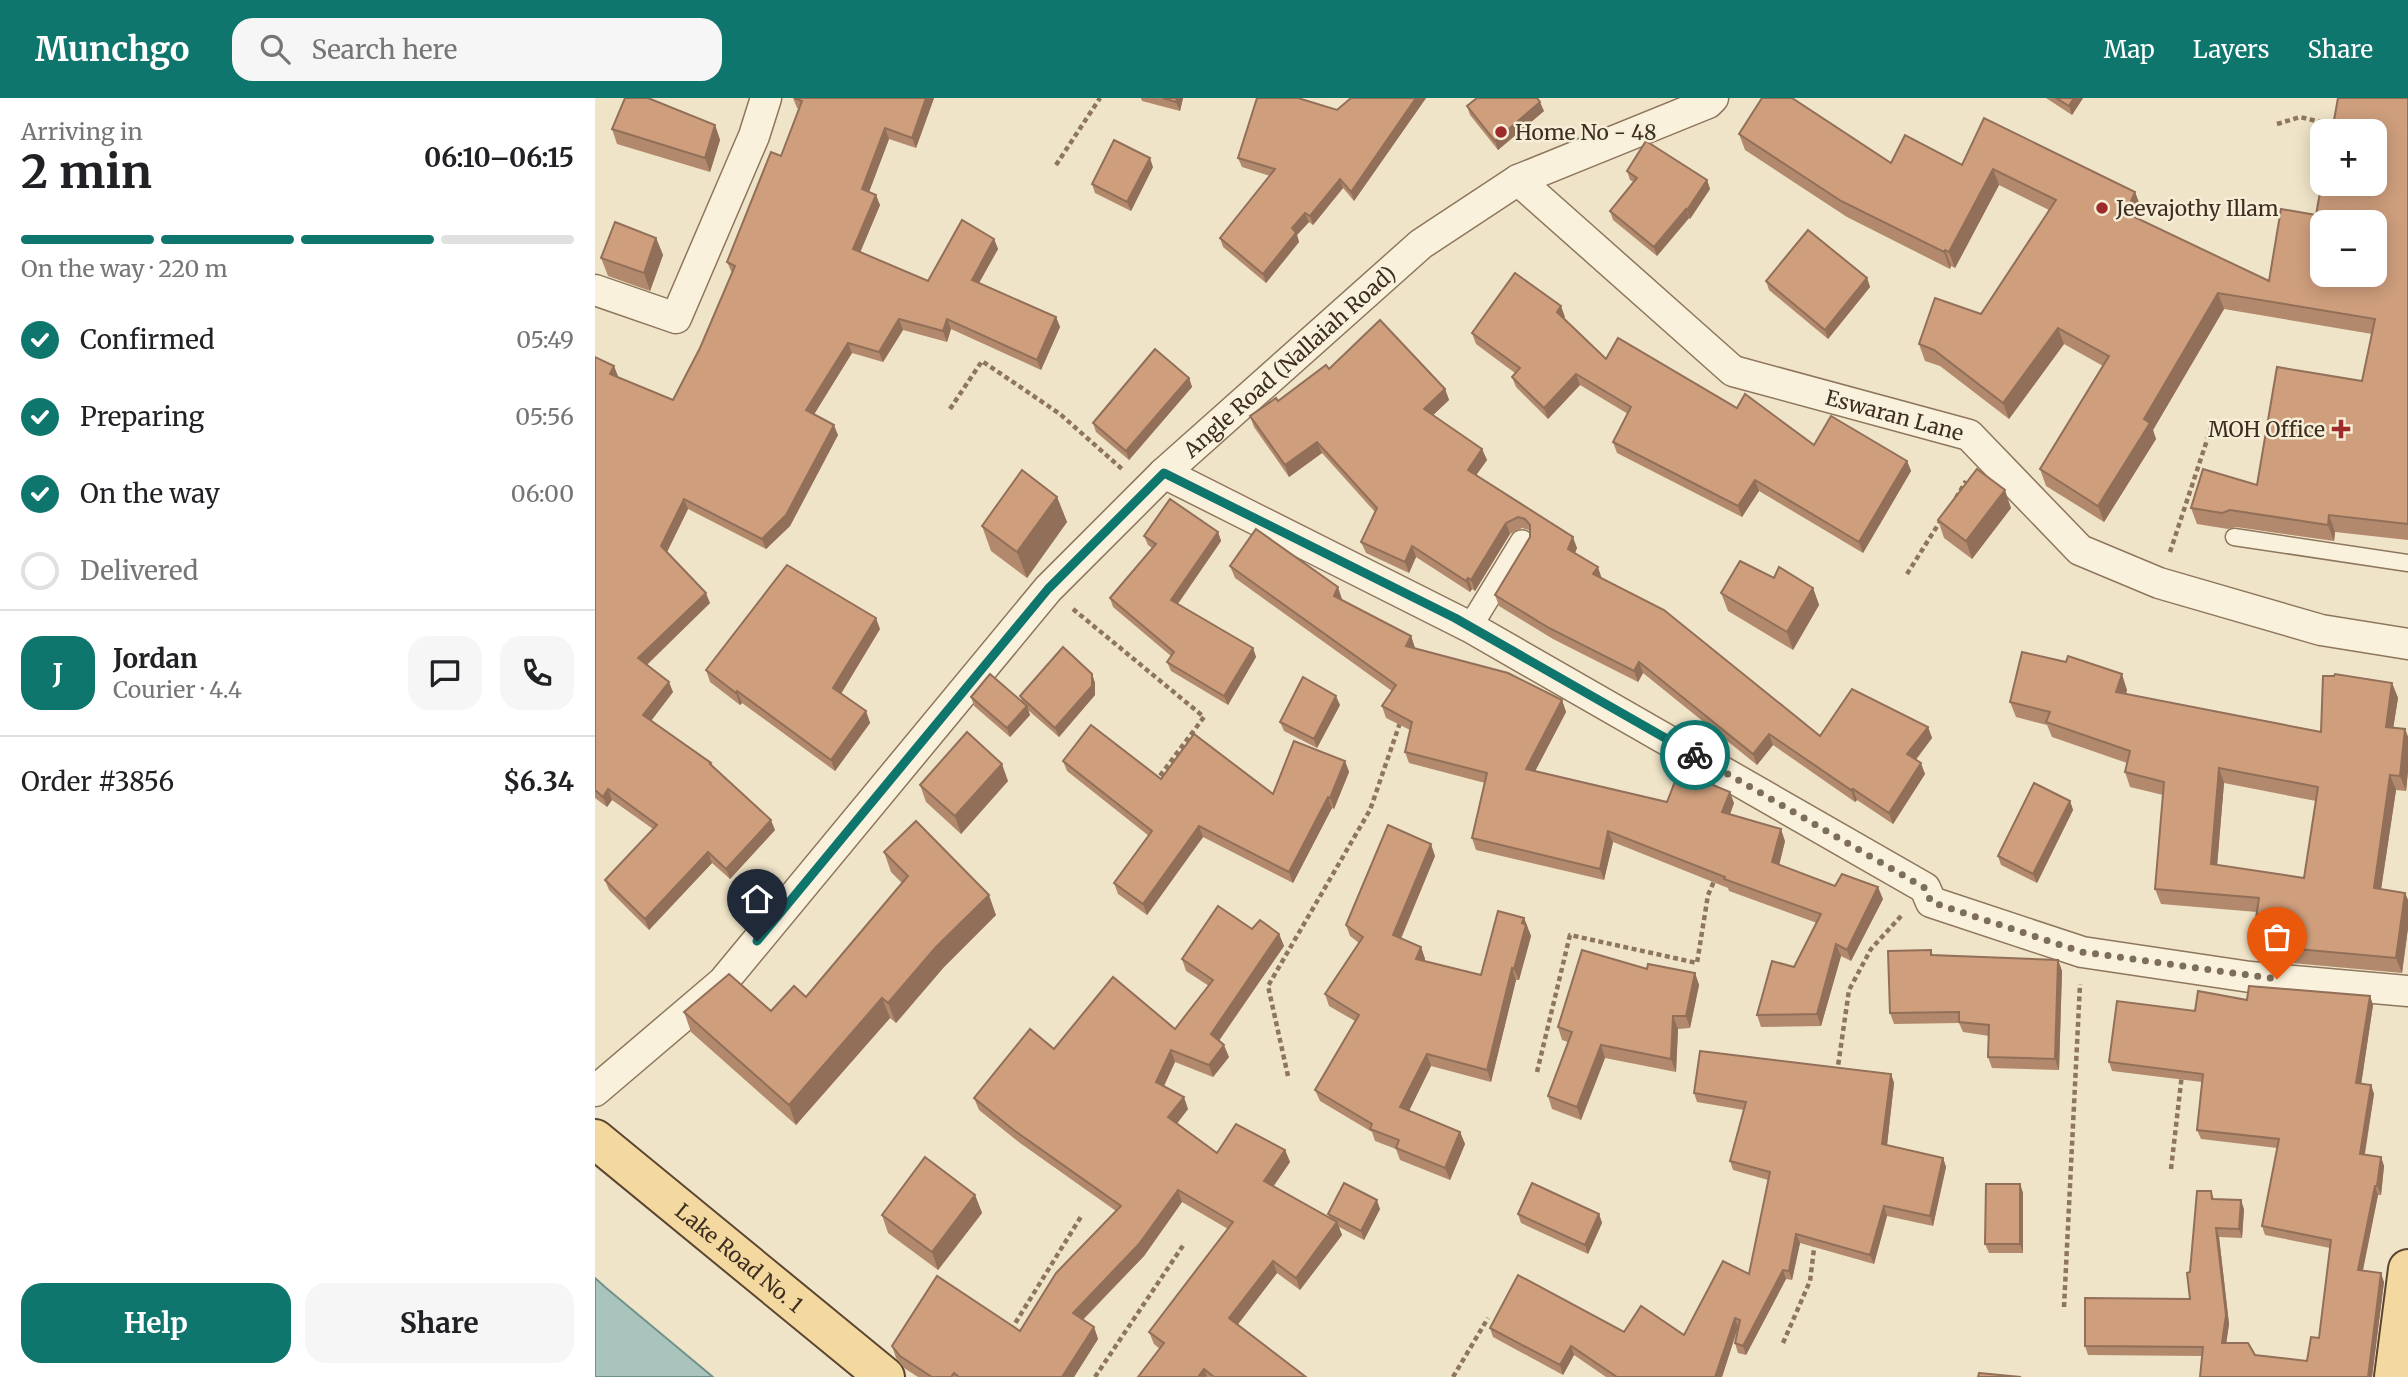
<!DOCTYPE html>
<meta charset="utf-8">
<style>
:root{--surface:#fff;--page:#f6f6f6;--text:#202124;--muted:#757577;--line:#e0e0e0;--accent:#0f766e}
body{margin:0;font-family:Merriweather,serif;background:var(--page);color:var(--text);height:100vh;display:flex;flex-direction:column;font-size:26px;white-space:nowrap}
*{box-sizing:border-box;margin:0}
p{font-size:23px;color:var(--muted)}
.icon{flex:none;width:38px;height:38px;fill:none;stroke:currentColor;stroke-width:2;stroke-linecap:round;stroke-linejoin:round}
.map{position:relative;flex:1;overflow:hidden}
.side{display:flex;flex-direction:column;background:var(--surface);width:595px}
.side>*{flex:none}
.buttons{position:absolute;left:1715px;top:21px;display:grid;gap:14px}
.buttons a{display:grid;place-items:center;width:77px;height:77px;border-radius:14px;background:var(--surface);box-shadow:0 4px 18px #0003;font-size:35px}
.pin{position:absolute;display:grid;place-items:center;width:60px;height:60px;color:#fff;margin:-72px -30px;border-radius:50% 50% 50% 0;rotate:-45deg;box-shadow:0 0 7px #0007}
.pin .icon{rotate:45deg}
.courier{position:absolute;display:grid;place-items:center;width:70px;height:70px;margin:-35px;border:5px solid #0f766e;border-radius:50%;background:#fff;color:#222;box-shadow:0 2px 9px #0007}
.head em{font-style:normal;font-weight:700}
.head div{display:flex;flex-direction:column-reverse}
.head{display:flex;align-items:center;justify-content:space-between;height:119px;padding:0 21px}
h1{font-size:46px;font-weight:700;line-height:52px}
.bar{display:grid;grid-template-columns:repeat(4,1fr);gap:10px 7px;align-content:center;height:84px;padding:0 21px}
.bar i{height:9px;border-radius:5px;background:var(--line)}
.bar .on{background:var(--accent)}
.bar p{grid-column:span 4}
.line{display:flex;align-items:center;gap:18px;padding:0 21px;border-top:2px solid var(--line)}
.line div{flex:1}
.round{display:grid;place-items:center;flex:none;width:74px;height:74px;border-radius:21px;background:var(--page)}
ol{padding:0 21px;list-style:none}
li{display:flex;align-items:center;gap:21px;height:77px}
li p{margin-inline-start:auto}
li .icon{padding:7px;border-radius:50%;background:var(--accent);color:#fff;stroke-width:4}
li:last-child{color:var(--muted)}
li i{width:38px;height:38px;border:4px solid var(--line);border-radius:50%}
.cta{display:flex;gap:14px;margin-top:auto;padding:14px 21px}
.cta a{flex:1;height:80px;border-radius:21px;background:var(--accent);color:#fff;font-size:28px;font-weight:700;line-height:80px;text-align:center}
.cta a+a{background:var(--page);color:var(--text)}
header{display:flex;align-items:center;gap:42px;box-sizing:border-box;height:98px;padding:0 35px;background:var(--accent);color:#fff}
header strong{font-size:33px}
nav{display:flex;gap:38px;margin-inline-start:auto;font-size:24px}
.search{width:490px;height:63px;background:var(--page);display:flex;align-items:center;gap:18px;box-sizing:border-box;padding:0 24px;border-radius:21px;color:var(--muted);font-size:26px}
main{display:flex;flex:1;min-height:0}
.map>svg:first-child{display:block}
.water{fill:#a9c4bc;stroke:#6f938a;stroke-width:2}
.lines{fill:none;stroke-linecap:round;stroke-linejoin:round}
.service-casing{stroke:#8d765c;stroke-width:19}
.pedestrian-casing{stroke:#8d765c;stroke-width:26}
.minor-casing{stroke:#8d765c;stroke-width:33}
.primary-casing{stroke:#5b4430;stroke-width:42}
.path{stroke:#8d765c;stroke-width:4.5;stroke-dasharray:5 3.5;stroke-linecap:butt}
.service{stroke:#faf1dc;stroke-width:16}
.pedestrian{stroke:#faf1dc;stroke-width:23}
.minor{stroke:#faf1dc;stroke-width:30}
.primary{stroke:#f3d9a0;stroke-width:38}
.wall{fill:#b2896c;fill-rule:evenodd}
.shaded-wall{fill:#916f58}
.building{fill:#cf9f7d;stroke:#916f58;stroke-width:2;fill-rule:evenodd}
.done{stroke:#7c6e5b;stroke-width:7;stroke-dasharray:0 12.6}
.route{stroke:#0f766e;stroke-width:9}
.poi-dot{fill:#9e2a2b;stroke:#f7eed8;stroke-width:2.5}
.labels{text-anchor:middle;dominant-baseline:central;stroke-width:5;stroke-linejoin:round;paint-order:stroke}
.poi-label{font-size:21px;fill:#3d2e20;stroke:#f7eed8;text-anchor:start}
.street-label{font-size:21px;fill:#3d2e20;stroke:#f7eed8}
</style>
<header>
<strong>Munchgo</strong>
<div class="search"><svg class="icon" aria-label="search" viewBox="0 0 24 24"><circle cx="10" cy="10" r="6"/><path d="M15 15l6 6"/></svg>Search here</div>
<nav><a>Map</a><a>Layers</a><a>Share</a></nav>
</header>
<main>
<section class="side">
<div class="head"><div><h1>2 min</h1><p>Arriving in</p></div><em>06:10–06:15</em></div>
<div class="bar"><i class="on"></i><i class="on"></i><i class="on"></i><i></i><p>On the way · 220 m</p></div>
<ol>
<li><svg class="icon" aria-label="check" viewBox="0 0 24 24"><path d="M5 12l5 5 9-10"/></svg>Confirmed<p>05:49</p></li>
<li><svg class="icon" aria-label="check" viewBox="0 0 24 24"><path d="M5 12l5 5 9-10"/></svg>Preparing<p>05:56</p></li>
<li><svg class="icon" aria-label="check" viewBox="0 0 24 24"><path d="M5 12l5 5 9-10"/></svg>On the way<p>06:00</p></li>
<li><i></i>Delivered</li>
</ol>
<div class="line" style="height:126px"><b class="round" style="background:var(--accent);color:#fff">J</b><div><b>Jordan</b><p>Courier · 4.4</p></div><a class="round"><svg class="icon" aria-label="chat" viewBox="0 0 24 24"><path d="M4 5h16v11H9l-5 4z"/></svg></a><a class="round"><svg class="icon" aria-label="phone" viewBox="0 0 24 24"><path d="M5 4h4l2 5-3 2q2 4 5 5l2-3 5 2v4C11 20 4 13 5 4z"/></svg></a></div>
<div class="line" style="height:91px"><div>Order #3856</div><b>$6.34</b></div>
<div class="cta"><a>Help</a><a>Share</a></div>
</section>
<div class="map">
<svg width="1813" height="1279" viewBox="0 0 1813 1279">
<rect width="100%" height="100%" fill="#f0e4c8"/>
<polygon class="water" points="0,1180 10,1189 118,1279 0,1279"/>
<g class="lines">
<defs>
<polyline id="service" points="1639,439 1813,465"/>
<polyline id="pedestrian" points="875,529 927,444"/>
<g id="minor">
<path id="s1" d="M923,82L1138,273L1374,337L1485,452L1564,485L1726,532L1813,546"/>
<polyline points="0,192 81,220 159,38 171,0"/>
<polyline points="569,375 875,529 1330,790 1336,804 1487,854 1655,879 1813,893"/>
<path id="s2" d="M0,993L128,884L453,491L569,375L826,146L923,82L1113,5L1118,0"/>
</g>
<g id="primary">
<path id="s3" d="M0,1041L290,1279"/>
<polyline points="1799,1279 1813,1171"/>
</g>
</defs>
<use href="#service" class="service-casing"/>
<use href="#pedestrian" class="pedestrian-casing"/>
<use href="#minor" class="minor-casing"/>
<use href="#primary" class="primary-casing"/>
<g class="path">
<polyline points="1682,26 1705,19 1742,28"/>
<polyline points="461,67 505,0"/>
<polyline points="355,311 387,263 465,316 527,371"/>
<polyline points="1361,400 1371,383"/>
<polyline points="1575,454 1616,330"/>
<polyline points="1312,476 1346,422"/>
<polyline points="478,511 609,619 561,683"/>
<polyline points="942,974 975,837 1102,865 1113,797 1120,781"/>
<polyline points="1242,975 1254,892 1276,851 1307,817"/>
<polyline points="693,978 673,888 775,712 806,622"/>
<polyline points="1576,1071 1587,976"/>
<polyline points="1469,1209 1485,886"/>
<polyline points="416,1232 487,1117"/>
<polyline points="1188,1245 1215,1183 1220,1143"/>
<polyline points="500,1279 589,1146"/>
<polyline points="858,1279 893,1220"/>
</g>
<use href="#service" class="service"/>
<use href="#pedestrian" class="pedestrian"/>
<use href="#minor" class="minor"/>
<use href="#primary" class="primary"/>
</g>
<g class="wall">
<polygon points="198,0 339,0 321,50 294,41 274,94 285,107 265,154 333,183 399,141 403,151 384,185 461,219 465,229 446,272 356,231 352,244 308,232 288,264 257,255 219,316 243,337 195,428 171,451 93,411 72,454 115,505 52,567 78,594 56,623 116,665 118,669 180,732 135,781 117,765 54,832 14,792 10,782 58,731 17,702 12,709 0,700 0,259 19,268 22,279 78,302 105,250 137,175 132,164 186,58 204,11 202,10"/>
<polygon points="546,0 588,0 585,13 547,3"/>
<polygon points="756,0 831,0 759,103 748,90 718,127 714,124 702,137 704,144 671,185 628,149 625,140 675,78 647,69 643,60 742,12"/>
<polygon points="1451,0 1488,0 1477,17"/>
<polygon points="1813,0 1813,442 1740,434 1739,443 1641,429 1633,431 1602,426 1596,410 1662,387 1767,283 1777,236 1629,211 1558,332 1561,341 1509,424 1451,388 1445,371 1508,268 1469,246 1414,321 1345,268 1330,263 1324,246 1386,216 1454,112 1404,87 1360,170 1356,168 1355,171 1252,119 1150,52 1144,36 1296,65 1367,67 1389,20 1540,94 1546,110 1542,120 1674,183 1721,117"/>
<polygon points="872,8 949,13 903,52 875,17"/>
<polygon points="120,27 125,42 115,74 22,46 17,31"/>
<polygon points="558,69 536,113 500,95 497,86"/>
<polygon points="1032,73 1112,82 1115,91 1095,121 1094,120 1062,158 1018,122 1015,113 1039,84 1035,82"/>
<polygon points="61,140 68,157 55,193 13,178 6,160"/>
<polygon points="1272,180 1275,189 1233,241 1174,192 1171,183"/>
<polygon points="970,219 969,220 1011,261 1142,310 1219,347 1312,363 1316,373 1268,455 1164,393 1147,419 1022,355 1018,344 1033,316 985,287 953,321 921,289 917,279 920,275 881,246 877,235"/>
<polygon points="734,271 850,291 854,302 838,317 887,351 892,362 881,377 982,450 980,455 1007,481 1225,638 1333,629 1337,640 1321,662 1330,676 1298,726 1262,702 1260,704 1178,647 1162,667 1048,575 1043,584 958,541 904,508 900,497 935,439 935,434 934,432 927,430 915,436 880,493 877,491 875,494 821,459 814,475 771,455 766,444 780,414 727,355 694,379 659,329 655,318 683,303"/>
<polygon points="594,280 597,289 534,362 501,334 498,325"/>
<polygon points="462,399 472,424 432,480 396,453 387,428"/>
<polygon points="1416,410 1377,461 1349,440 1343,422"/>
<polygon points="623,434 626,443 583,506 658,550 661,559 633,607 576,573 572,564 576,558 518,509 515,500 557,450 553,447 549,438"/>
<polygon points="635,468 747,501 747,502 816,538 820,550 967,602 971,614 940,673 1072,704 1139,705 1135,717 1190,743 1184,767 1240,788 1288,801 1256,863 1246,858 1226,928 1166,929 1162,917 1199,869 1222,825 1134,793 1133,790 1018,744 1009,782 881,752 877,740 890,685 814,665 810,654 815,632 791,620 787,608 797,593 640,480"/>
<polygon points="1179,480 1218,490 1224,507 1198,552 1133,513 1126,495"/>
<polygon points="285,531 246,596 271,613 275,625 240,673 147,605 145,607 115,584 111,572"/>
<path d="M1471,564L1532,592L1531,596L1726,634L1797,585L1803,600L1798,630L1810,631L1813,639V673L1811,693L1801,692L1786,791L1810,795L1813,802V830L1807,875L1663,862L1657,847L1662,814L1566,806L1560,791L1568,697L1535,689L1530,674L1532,665L1457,639L1452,627L1421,619L1415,604ZM1629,685L1721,703L1709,780L1622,767Z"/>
<polygon points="497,576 500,585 500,597 464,639 433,612 435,617 415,639 379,608 376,599 427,603 425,598"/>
<polygon points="745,607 722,650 689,633 685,624"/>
<polygon points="468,663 566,681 678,696 750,663 754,674 739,711 737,710 698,785 608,739 552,817 523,796 519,785 554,738 472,673"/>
<polygon points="413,683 366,736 331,704 325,687"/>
<polygon points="1475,703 1478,712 1442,785 1406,767 1403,758"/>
<polygon points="289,754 401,817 349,869 301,925 295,920 201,1027 96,934 89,914 176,913 211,899 307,785 296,774"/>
<polygon points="840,758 806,841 826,849 830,861 829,863 886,877 929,820 936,838 924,882 921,882 896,984 836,968 814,1013 865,1034 870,1046 855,1082 805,1062 801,1051 780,1043 777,1034 725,1003 720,992 760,923 734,908 730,896 764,845 755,838 751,827"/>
<polygon points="657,831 684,836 689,848 624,943 634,959 618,979 580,964 569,988 593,1011 582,1025 622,1055 690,1052 695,1064 678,1088 735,1120 733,1116 785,1111 769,1142 744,1129 747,1137 705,1192 682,1175 642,1227 711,1279 543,1279 565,1251 559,1246 554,1234 633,1131 587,1104 549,1158 488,1222 499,1229 503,1241 479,1279 323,1279 309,1270 301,1260 297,1248 425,1233 521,1113 425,1045 384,1012 379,1000 459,951 580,931 614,888 591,873 587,861"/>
<polygon points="1336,852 1338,857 1463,862 1467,873 1464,972 1397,970 1393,959 1394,938 1368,934 1364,925 1299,926 1295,915"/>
<polygon points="1052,871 1100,875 1104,887 1095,930 1083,931 1081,974 1010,960 986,1022 957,1011 953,998 973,944 967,942 963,929"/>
<polygon points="1775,898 1778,907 1766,986 1776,987 1779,996 1770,1056 1786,1059 1789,1068 1786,1097 1783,1097 1768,1172 1789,1184 1777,1279 1607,1258 1493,1257 1490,1248 1595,1201 1595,1174 1616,1093 1619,1101 1649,1111 1647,1140 1624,1139 1634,1226 1631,1245 1660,1257 1712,1263 1724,1240 1735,1150 1670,1137 1667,1128 1682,1050 1606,1041 1602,1032 1607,984 1517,973 1514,964 1600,913 1652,902"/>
<polygon points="1296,976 1299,985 1292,1047 1348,1060 1351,1069 1338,1128 1292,1118 1279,1166 1205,1145 1197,1182 1191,1181 1151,1257 1143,1255 1140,1245 1143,1229 1127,1279 1011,1279 979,1257 968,1277 898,1239 895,1230 1089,1237 1154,1176 1173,1082 1138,1072 1135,1063 1149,1012 1102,1004 1099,995"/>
<polygon points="1425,1086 1428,1095 1428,1155 1394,1155 1390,1146"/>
<polygon points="380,1097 387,1115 343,1172 293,1135 287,1117"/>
<polygon points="923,1116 1004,1116 1007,1125 993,1156 926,1125"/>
</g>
<g class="shaded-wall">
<polygon points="331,0 339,0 321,50 317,40"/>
<polygon points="582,0 588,0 585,13 581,4"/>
<polygon points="821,0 831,0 759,103 756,94"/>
<polygon points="1479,0 1488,0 1477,17 1474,8"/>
<polygon points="945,4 949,13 903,52 900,43"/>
<polygon points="120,27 125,42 115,74 110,60"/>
<polygon points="290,30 294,41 271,102 267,91"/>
<polygon points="555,60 558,69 536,113 532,104"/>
<polygon points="1398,71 1404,87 1360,170 1354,154"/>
<polygon points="745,81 748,90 718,127 715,118"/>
<polygon points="1112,82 1115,91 1095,121 1092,112"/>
<polygon points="1540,94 1546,110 1537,131 1531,115"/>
<polygon points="281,97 285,107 262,162 258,151"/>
<polygon points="1091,111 1094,120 1062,158 1059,149"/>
<polygon points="710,115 714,124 702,137 704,144 671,185 668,176 697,130"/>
<polygon points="61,140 68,157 55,193 49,175"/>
<polygon points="399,141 403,151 380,192 377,182"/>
<polygon points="1350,152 1356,168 1355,171 1349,154"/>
<polygon points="1272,180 1275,189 1233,241 1230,232"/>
<polygon points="1623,195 1629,211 1558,332 1561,341 1509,424 1503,408 1549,321"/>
<polygon points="966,208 970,219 966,224 962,214"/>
<polygon points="461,219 465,229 446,272 442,262"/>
<polygon points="304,221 308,232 288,264 284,254"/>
<polygon points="352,221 356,231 352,244 348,233"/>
<polygon points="1463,230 1469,246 1414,321 1408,305"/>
<polygon points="253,245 257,255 215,323 211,312"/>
<polygon points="19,268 23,278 19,287 15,276"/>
<polygon points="981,276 985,287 953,321 949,310"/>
<polygon points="594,280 597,289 534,362 531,353"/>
<polygon points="850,291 854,302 833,322 829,311"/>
<polygon points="239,327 243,337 195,428 171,451 167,441"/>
<polygon points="722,344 727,355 694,379 690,367"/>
<polygon points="887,351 892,362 877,383 873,372"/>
<polygon points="1312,363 1316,373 1268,455 1264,444"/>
<polygon points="1160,382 1164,393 1147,419 1143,408"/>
<polygon points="1410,392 1416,410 1377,461 1371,443"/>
<polygon points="462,399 472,424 432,480 422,454"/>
<polygon points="89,401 93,411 70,458 66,448"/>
<polygon points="1734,417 1740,434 1739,443 1733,427"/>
<polygon points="911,425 915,436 880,493 876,482"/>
<polygon points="623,434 626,443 579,511 576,502"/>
<polygon points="978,439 982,450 977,462 973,451"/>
<polygon points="817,448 821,459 814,475 810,464"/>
<polygon points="1003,469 1007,481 998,476"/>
<polygon points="873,480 877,491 875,494 871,483"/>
<polygon points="743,489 747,501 743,509 739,498"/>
<polygon points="1218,490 1224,507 1198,552 1192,534"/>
<polygon points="111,495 115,505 47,571 43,560"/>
<polygon points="281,520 285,531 242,602 238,590"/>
<polygon points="816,538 820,550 811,548"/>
<polygon points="658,550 661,559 633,607 629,598"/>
<polygon points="1044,564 1048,575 1043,584 1039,573"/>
<polygon points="497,576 500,585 500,597 464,639 460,630"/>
<polygon points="1527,576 1532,592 1526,609 1521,594"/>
<polygon points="74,584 78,594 52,628 48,617"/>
<polygon points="1797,585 1803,600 1796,644 1791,629"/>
<polygon points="142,593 147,605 145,607 141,595"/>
<polygon points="741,598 745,607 722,650 719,641"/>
<polygon points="967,602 971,614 935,683 931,671"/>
<polygon points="432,608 435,617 415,639 412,630"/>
<polygon points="271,613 275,625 240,673 236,662"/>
<polygon points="1333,629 1337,640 1316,667 1312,656"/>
<polygon points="1810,631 1813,639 1813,673 1811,693 1805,678"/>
<polygon points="1174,636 1178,647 1162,667 1158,656"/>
<polygon points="750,663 754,674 739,711 735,700"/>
<polygon points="1326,665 1330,676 1298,726 1294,715"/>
<polygon points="407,666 413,683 366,736 360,718"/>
<polygon points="1624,670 1629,685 1621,781 1616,766"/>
<polygon points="1795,677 1801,692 1784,805 1779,790"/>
<polygon points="13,691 17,702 12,709 8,699"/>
<polygon points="1258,691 1262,702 1260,704 1256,692"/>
<polygon points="1135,694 1139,705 1131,726 1127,714"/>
<polygon points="733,699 737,710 698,785 694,774"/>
<polygon points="1475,703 1478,712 1442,785 1438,776"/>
<polygon points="176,722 180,732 135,781 131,771"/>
<polygon points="604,728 608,739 552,817 548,806"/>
<polygon points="1186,731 1190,743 1182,776 1177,764"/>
<polygon points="1013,733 1018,744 1009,782 1005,771"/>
<polygon points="836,746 840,758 802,849 798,837"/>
<polygon points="113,754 117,765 54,832 50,821"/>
<polygon points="1283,789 1288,801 1256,863 1252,852"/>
<polygon points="1810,795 1813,802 1813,830 1807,875 1801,860"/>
<polygon points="394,797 401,817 349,869 301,925 293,905 341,849"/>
<polygon points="929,820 936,838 924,882 919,871"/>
<polygon points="684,836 689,848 620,948 616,936"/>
<polygon points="1241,846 1246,858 1226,928 1222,916"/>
<polygon points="826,849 830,861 825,873 821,861"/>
<polygon points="1463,862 1467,873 1464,972 1460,961"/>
<polygon points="917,870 921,882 896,984 892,972"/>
<polygon points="1100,875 1104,887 1095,930 1091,918"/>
<polygon points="1775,898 1778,907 1765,994 1761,985"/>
<polygon points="287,900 295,920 201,1027 194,1007"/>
<polygon points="1078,918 1083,931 1081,974 1076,961"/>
<polygon points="629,947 634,959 618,979 614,967"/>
<polygon points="1006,947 1010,960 986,1022 982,1009"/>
<polygon points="576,952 580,964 565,996 561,984"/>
<polygon points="832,956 836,968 810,1021 805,1009"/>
<polygon points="1296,976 1299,985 1291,1056 1287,1046"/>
<polygon points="1776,987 1779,996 1768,1065 1765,1056"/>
<polygon points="589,999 593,1011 578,1031 573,1019"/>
<polygon points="865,1034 870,1046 855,1082 850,1070"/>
<polygon points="690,1052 695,1064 674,1095 669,1083"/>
<polygon points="1786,1059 1789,1068 1786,1097 1782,1088"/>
<polygon points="1348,1060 1351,1069 1338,1128 1335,1118"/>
<polygon points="1425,1086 1428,1095 1428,1155 1425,1146"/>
<polygon points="1780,1088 1783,1097 1766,1181 1763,1172"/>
<polygon points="583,1092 587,1104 549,1158 482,1227 478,1215"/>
<polygon points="380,1097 387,1115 343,1172 337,1154"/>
<polygon points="782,1102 785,1111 769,1142 766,1133"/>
<polygon points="1646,1102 1649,1111 1647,1140 1644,1131"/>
<polygon points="1289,1108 1292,1118 1279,1166 1275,1157"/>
<polygon points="1004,1116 1007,1125 993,1156 990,1147"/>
<polygon points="742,1124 747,1137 705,1192 701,1180"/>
<polygon points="1621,1130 1624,1139 1634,1226 1630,1254 1627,1245"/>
<polygon points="1201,1136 1205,1145 1197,1182 1194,1173"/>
<polygon points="678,1163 682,1175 638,1233 634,1220"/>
<polygon points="1188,1172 1191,1181 1151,1257 1148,1248"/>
<polygon points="1786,1175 1789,1184 1777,1279 1773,1279"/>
<polygon points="1140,1220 1143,1229 1127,1279 1120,1279"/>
<polygon points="499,1229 503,1241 479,1279 467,1279"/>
<polygon points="976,1248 979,1257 968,1277 965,1267"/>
<polygon points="609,1271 612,1279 603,1279"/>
</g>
<g class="building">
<polygon points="30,0 53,0 120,27 110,60 17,31"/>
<polygon points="199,0 331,0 317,40 290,30 267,91 281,97 258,151 333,183 367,122 399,141 377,182 461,219 442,262 352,221 348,233 304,221 284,254 253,245 211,312 239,327 191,417 167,441 89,401 66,448 111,495 43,560 74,584 48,617 116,665 115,666 176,722 131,771 113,754 50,821 10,782 62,727 13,691 8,699 0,692 0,259 19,268 15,276 78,302 105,250 140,168 132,164 176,54 186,58 207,3"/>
<polygon points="568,0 582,0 581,4"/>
<polygon points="662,0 703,0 742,12 756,0 821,0 756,94 745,81 715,118 710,115 697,130 701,135 668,176 625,140 680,71 643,60"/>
<polygon points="882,0 942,0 945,4 900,43 872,8"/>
<path d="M1167,0H1197L1296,65L1310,37L1367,67L1389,20L1540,94L1531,115L1674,183L1686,111L1721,117L1727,83V86H1780V33H1737L1743,0H1813V426L1734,417L1733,427L1635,412L1627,415L1596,410L1608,371L1662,387L1682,269L1767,283L1780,221L1623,195L1549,321L1555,325L1503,408L1445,371L1514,258L1463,230L1408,305L1339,252L1324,246L1340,200L1386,216L1461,102L1398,71L1354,154L1350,152L1349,154L1246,103L1144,36ZM1727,124H1780V177H1727Z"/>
<polygon points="1461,0 1479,0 1474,8"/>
<polygon points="519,42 555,60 532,104 497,86"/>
<polygon points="1051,43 1112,82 1092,112 1091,111 1059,149 1015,113 1042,80 1032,73"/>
<polygon points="20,124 61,140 49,175 6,160"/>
<polygon points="1213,132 1272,180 1230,232 1171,183"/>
<polygon points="920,175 966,208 962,214 1011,261 1023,240 1142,310 1150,296 1219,347 1236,318 1312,363 1264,444 1160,382 1143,408 1018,344 1036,309 981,276 949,310 917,279 925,270 877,235"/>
<polygon points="785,222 850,291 829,311 887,351 873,372 978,439 973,451 1003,469 998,476 1069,512 1225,638 1257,591 1333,629 1312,656 1326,665 1294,715 1258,691 1256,692 1174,636 1158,656 1044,564 1039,573 954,530 900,497 935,439 935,427 930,421 923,419 911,425 876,482 873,480 871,483 817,448 810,464 766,444 782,410 722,344 690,367 655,318 681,300 683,303 731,267 734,271"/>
<polygon points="560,251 594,280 531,353 498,325"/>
<polygon points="1382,371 1410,392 1371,443 1343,422"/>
<polygon points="427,372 462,399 422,454 387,428"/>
<polygon points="575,401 623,434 576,502 658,550 629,598 572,564 579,554 515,500 561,446 549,438"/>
<polygon points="661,431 743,489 739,498 816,538 811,548 913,575 967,602 931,671 1072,704 1084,673 1135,694 1127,714 1186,731 1177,764 1240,788 1247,776 1283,789 1252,852 1241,846 1222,916 1162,917 1177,863 1199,869 1226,816 1129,781 1130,779 1013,733 1005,771 877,740 892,675 810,654 817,624 787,608 801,587 635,468"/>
<polygon points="1145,463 1179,480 1184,469 1218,490 1192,534 1126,495"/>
<polygon points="192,467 281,520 238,590 271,613 236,662 142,593 141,595 111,572"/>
<polygon points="468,549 497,576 497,588 460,630 425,598"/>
<path d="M1427,554L1471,564L1473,558L1527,576L1521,594L1726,634L1728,578H1739L1740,576L1797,585L1791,629L1810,631L1805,678L1795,677L1779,790L1810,795L1801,860L1657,847L1664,800L1560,791L1569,684L1530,674L1535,653L1451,624L1455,614L1415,604ZM1624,670L1723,689L1709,780L1616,766Z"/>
<polygon points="395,576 432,608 412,630 376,599"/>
<polygon points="708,579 741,598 719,641 685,624"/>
<polygon points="496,627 566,681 599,636 678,696 699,643 750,663 735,700 733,699 694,774 604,728 548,806 519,785 557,733 468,663"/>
<polygon points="372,634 407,666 360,718 325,687"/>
<polygon points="1439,685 1475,703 1438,776 1403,758"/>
<polygon points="321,723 394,797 341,849 293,905 287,900 194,1007 89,914 134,876 176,913 199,888 211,899 313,778 289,754"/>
<polygon points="793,727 836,746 798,837 826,849 821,861 886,877 903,813 929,820 927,825 931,827 919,871 917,870 892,972 832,956 805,1009 865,1034 850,1070 801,1050 804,1042 775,1031 777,1026 720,992 764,917 730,896 768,839 751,827"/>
<polygon points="623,808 657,831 665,822 684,836 616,936 629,947 614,967 576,952 561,984 589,999 573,1019 622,1055 641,1026 690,1052 669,1083 742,1124 701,1180 678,1163 634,1220 711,1279 619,1279 609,1271 603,1279 543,1279 569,1245 554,1234 638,1124 583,1092 544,1146 478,1215 499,1229 467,1279 364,1279 359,1275 356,1279 337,1279 305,1258 297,1248 342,1178 425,1233 461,1175 526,1108 420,1033 379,1000 435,931 459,951 518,879 580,931 618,882 587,861"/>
<polygon points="987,852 1052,871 1053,866 1100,875 1091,918 1078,918 1076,961 1006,947 982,1009 953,998 977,934 963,929"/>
<polygon points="1336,852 1336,857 1463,862 1460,961 1393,959 1394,927 1364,924 1364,914 1295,915 1293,853"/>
<polygon points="1654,888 1775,898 1761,985 1776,987 1765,1056 1786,1059 1782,1088 1780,1088 1763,1172 1786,1175 1773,1279 1605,1279 1608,1249 1490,1248 1490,1200 1595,1201 1592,1175 1595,1174 1602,1093 1616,1093 1617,1101 1646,1102 1644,1131 1621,1130 1631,1217 1627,1245 1653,1245 1660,1257 1712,1263 1716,1239 1724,1240 1736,1142 1667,1128 1684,1041 1602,1032 1608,976 1514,964 1522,903 1600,913 1603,893 1652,902"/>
<polygon points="1105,953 1296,976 1287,1046 1348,1060 1335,1118 1289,1108 1275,1157 1201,1136 1194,1173 1188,1172 1148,1248 1140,1245 1145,1222 1140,1220 1120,1279 1022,1279 976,1248 965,1267 895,1230 923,1177 1029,1234 1046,1208 1089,1237 1128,1163 1154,1176 1175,1074 1135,1063 1151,1004 1099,995"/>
<polygon points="330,1059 380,1097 337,1154 287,1117"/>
<polygon points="749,1085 782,1102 766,1133 733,1116"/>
<polygon points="937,1085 1004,1116 990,1147 923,1116"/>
<polygon points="1391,1086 1425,1086 1425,1146 1390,1146"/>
<polygon points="1384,1275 1426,1279 1383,1279"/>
</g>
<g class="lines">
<polyline class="done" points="1100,657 1330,790 1336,804 1487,854 1682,881"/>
<polyline class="route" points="162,843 453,491 569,375 860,520 1100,657"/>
</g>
<g class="poi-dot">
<circle cx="906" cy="34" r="7"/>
<circle cx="1507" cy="110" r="7"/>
<path d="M1742.5 320.5h7v7h7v7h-7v7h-7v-7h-7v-7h7z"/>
</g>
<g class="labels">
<g class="poi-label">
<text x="920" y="34">Home No - 48</text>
<text x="1521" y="110">Jeevajothy Illam</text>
<text x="1730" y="331" text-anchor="end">MOH Office</text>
</g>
<g class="street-label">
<text stroke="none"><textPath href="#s2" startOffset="1010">Angle Road (Nallaiah Road)</textPath></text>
<text stroke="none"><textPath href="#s1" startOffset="455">Eswaran Lane</textPath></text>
<text stroke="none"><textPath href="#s3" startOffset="187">Lake Road No. 1</textPath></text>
</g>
</g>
</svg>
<div class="buttons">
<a>+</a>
<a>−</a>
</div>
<div class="pin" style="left:1682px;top:881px;background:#ea580c"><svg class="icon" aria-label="bag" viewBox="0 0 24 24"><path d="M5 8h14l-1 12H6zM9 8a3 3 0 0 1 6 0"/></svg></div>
<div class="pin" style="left:162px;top:843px;background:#1f2937"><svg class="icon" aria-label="home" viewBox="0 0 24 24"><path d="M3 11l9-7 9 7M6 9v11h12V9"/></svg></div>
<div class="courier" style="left:1100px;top:657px"><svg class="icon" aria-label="bike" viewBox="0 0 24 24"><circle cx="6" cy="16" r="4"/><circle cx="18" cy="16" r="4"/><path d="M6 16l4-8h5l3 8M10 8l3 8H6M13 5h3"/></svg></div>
</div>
</main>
